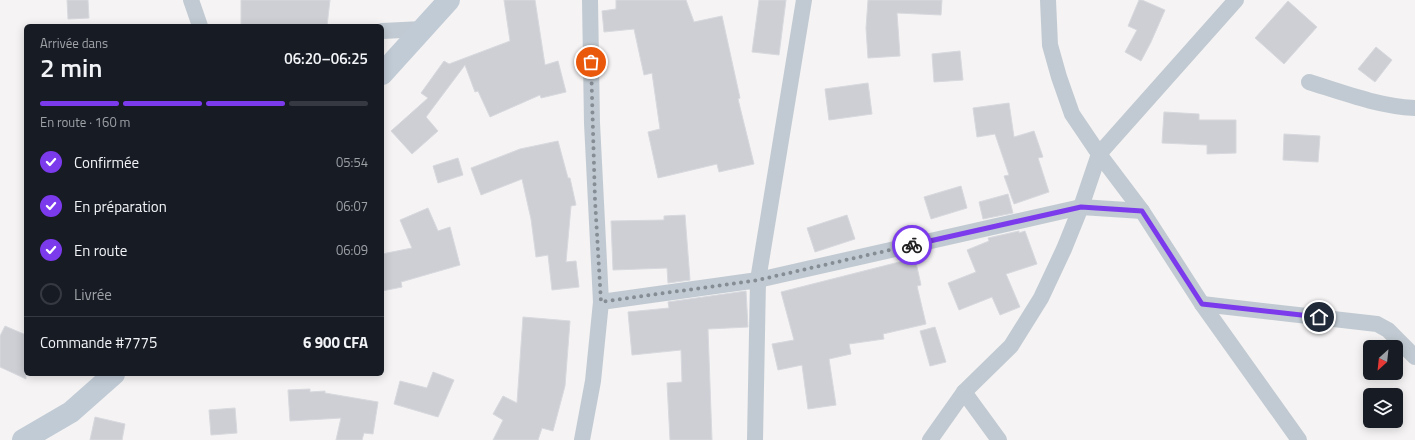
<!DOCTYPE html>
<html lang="fr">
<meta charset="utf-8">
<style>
:root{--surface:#171b24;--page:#20242c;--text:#f1f3f6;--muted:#9ea1a6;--line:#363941;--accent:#7c3aed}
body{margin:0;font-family:"Titillium Web",sans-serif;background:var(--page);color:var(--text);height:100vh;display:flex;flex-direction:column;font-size:15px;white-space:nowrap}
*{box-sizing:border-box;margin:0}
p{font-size:13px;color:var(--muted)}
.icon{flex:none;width:22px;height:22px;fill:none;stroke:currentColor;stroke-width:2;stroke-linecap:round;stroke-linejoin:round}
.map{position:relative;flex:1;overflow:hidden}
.drawer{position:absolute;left:24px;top:24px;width:360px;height:352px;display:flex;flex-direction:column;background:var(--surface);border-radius:6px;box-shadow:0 2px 10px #0003}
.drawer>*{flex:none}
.needle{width:26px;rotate:207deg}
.buttons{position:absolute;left:1363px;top:340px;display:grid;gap:8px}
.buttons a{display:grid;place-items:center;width:40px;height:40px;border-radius:6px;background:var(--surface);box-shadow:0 2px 10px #0003;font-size:20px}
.pin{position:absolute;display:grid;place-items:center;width:34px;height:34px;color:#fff;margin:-17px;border:2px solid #fff;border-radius:50%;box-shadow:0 1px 4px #0007}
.courier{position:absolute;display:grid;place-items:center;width:40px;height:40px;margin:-20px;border:3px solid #7c3aed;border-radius:50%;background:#fff;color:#222;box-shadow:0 1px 5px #0007}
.headline em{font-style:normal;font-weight:600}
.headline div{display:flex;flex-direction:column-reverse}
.headline{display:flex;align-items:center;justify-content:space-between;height:68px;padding:0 16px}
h1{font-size:26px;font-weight:600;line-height:30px}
.bar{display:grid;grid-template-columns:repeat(4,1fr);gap:6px 4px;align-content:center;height:48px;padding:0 16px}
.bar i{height:5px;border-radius:3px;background:var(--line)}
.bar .active{background:var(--accent)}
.bar p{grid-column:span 4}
.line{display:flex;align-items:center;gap:10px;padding:0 16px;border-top:1px solid var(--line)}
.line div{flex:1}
ol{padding:0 16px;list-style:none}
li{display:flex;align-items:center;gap:12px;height:44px}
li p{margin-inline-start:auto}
li .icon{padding:4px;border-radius:50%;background:var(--accent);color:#fff;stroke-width:4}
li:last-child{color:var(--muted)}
li i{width:22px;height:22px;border:2px solid var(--line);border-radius:50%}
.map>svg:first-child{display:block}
.building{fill:#cdcfd5;stroke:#d7d9de}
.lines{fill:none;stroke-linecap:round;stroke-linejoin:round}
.minor{stroke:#c1cad2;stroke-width:16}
.secondary{stroke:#c1cbd6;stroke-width:22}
.done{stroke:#868d94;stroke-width:4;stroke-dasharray:0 7.2}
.route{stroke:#7c3aed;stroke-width:5}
</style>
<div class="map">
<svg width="1415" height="440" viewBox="0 0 1415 440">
<rect width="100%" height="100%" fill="#f5f3f3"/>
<g class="building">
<polygon points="67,0 88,0 89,18 68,19"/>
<polygon points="241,0 330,0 327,26 241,26"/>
<polygon points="504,0 535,0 545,65 558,61 566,92 541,98 540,95 490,117 478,91 475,92 465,65 426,117 438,131 412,154 391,131 428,98 421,93 444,61 449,64 510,41"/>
<polygon points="616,0 686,0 694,22 722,16 740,98 738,99 754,164 719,172 717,164 658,178 648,132 660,129 652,73 644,75 634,29 604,32 602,11 616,9"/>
<polygon points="759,0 786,0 779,55 752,52"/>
<polygon points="868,0 942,0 941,15 897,13 900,56 868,58 866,28"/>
<polygon points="1139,0 1142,0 1165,10 1151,42 1141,61 1125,52 1137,30 1128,26"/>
<polygon points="1288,1 1317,27 1284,64 1255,38"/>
<polygon points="1376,47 1392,60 1375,82 1358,69"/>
<polygon points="960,51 963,80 934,82 932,54"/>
<polygon points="868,83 872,114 829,120 825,89"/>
<polygon points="1009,103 1014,137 1034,131 1043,157 1038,158 1049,192 1014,204 1004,176 1009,175 995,134 977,137 973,108"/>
<polygon points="1164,112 1199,114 1199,120 1236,120 1236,153 1207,154 1207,145 1162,143"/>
<polygon points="1284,134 1320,136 1318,162 1283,160"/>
<polygon points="558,141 568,178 570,178 576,205 571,206 566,262 576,261 579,287 552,290 548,255 536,257 531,219 522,179 481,195 471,168 520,149"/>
<polygon points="458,158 463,175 438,183 433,166"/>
<polygon points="961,186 967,208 931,219 924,197"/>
<polygon points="1008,194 1013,213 983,219 979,202"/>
<polygon points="428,208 438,231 450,227 460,265 401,282 402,287 382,291 382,254 412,248 400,220"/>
<polygon points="685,215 690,280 668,283 667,268 613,270 611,221 664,220 664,216"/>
<polygon points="847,215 855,239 815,252 807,228"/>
<polygon points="1019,231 1019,233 1025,231 1037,264 1006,274 1020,307 1000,315 992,297 959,310 948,283 976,272 967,250 989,241 988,238"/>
<polygon points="915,258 921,285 917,286 926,324 883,334 884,339 849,344 851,354 829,359 836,405 808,409 802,365 778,370 772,344 794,340 781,292"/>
<polygon points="746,291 748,327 708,329 712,440 670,440 667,383 682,382 681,350 632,355 628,312 669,308 668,302"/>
<polygon points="523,317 570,321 565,386 553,431 542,428 538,440 493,440 503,420 493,414 503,396 517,403"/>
<polygon points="5,326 26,335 26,379 0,367 0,336"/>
<polygon points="935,327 946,362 930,366 920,331"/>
<polygon points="433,372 454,380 438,417 394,404 400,381 427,388"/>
<polygon points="310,389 310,392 325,391 325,393 378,402 373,434 364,433 362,440 336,440 341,418 290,421 288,390"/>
<polygon points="235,408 237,433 211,435 209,410"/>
<polygon points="95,417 125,424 122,440 90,440"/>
</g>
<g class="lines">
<g class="minor">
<polyline points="191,0 200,26"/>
<polyline points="804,0 758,280 1081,207 1064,249 1041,298 1011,346 964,392 930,440"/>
<polyline points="1048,0 1050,45 1059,77 1072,114 1099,154 1142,211 1202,304 1299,440"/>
<polyline points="382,31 423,29"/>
<path d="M1309,82C1344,93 1378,106 1415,108"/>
<polyline points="1142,211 1081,207 1099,154 1236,0"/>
<polyline points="601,302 758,280 755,440"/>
<polyline points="1202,304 1377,324 1388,330 1415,357"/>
<polyline points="964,392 999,440"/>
<polyline points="582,440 593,381 601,302 592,123 590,0"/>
</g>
<g class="secondary">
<polyline points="382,74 449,0"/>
<polyline points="23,440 71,412 114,374"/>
</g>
</g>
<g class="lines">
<polyline class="done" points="591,62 595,200 601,302 758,280 912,245"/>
<polyline class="route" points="912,245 1081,207 1142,211 1202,304 1319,317"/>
</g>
</svg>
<div class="buttons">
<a><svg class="needle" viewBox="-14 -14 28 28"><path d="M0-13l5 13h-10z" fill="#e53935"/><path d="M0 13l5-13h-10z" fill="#9ea1a6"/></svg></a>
<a><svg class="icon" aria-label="layers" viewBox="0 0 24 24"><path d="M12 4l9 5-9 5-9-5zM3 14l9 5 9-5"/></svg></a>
</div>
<div class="pin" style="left:591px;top:62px;background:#ea580c"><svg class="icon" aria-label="bag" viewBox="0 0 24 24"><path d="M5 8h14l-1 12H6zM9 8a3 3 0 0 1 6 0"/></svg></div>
<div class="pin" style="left:1319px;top:317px;background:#1f2937"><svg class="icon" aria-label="home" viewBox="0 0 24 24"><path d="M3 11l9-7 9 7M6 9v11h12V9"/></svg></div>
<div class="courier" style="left:912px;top:245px"><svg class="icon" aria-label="bike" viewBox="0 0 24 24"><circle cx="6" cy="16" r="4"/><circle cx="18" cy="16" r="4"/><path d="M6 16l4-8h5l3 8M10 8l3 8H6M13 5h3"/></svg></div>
<section class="drawer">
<div class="headline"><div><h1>2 min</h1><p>Arrivée dans</p></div><em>06:20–06:25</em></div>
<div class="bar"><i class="active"></i><i class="active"></i><i class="active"></i><i></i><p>En route · 160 m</p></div>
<ol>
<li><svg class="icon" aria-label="check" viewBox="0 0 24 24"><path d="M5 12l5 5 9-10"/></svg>Confirmée<p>05:54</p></li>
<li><svg class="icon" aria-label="check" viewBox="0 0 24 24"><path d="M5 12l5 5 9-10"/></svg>En préparation<p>06:07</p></li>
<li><svg class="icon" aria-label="check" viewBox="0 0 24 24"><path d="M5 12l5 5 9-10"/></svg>En route<p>06:09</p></li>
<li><i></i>Livrée</li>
</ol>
<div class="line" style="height:52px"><div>Commande #7775</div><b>6 900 CFA</b></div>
</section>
</div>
